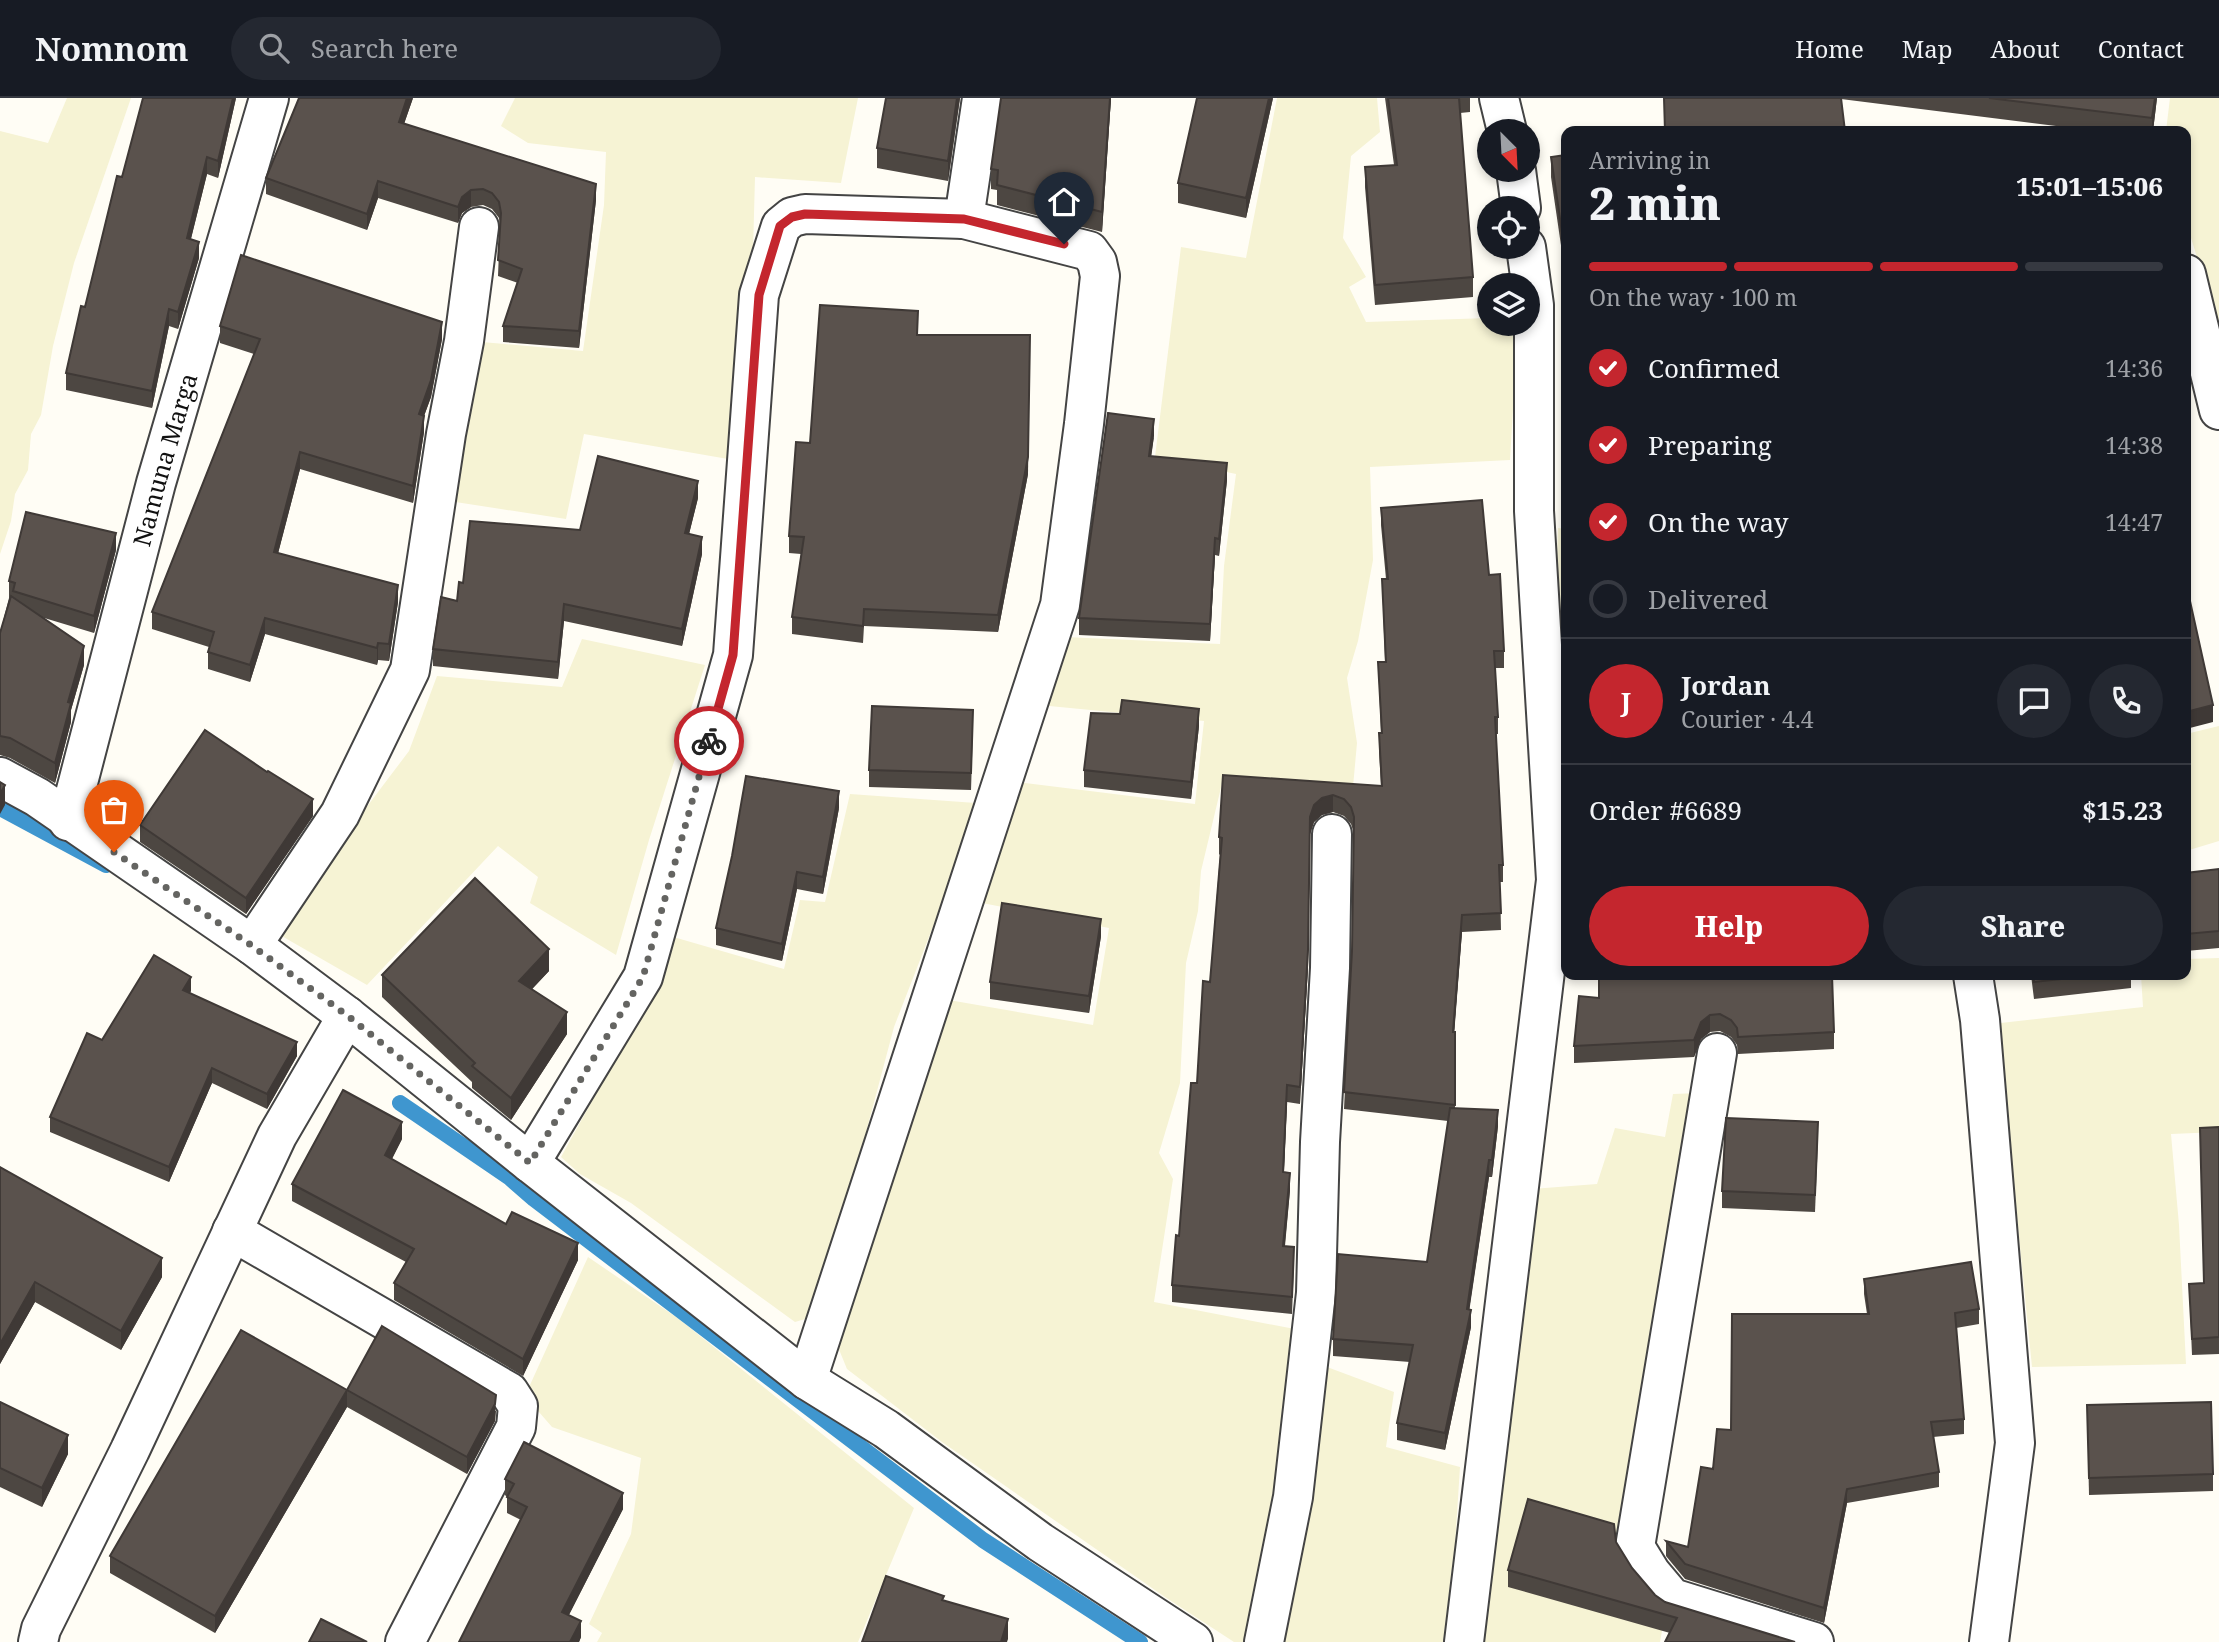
<!DOCTYPE html>
<meta charset="utf-8">
<style>
:root{--surface:#171b24;--page:#242831;--text:#f1f3f6;--muted:#9ea1a6;--line:#363941;--accent:#c4262e}
body{margin:0;font-family:"Noto Serif",serif;background:var(--page);color:var(--text);height:100vh;display:flex;flex-direction:column;font-size:26px;white-space:nowrap}
*{box-sizing:border-box;margin:0}
p{font-size:23px;color:var(--muted)}
.icon{flex:none;width:38px;height:38px;fill:none;stroke:currentColor;stroke-width:2;stroke-linecap:round;stroke-linejoin:round}
.map{position:relative;flex:1;overflow:hidden}
.drawer{position:absolute;left:1561px;top:28px;width:630px;height:854px;display:flex;flex-direction:column;background:var(--surface);border-radius:14px;box-shadow:0 4px 10px #0003}
.drawer>*{flex:none}
.needle{width:46px;rotate:156deg}
.buttons{position:absolute;left:1477px;top:21px;display:grid;gap:14px}
.buttons a{display:grid;place-items:center;width:63px;height:63px;border-radius:50%;background:var(--surface);box-shadow:0 4px 10px #0003;font-size:35px}
.pin{position:absolute;display:grid;place-items:center;width:60px;height:60px;color:#fff;margin:-72px -30px;border-radius:50% 50% 50% 0;rotate:-45deg;box-shadow:0 0 7px #0007}
.pin .icon{rotate:45deg}
.courier{position:absolute;display:grid;place-items:center;width:70px;height:70px;margin:-35px;border:5px solid #c4262e;border-radius:50%;background:#fff;color:#222;box-shadow:0 2px 9px #0007}
.headline em{font-style:normal;font-weight:800}
.headline div{display:flex;flex-direction:column-reverse}
.headline{display:flex;align-items:center;justify-content:space-between;height:119px;padding:0 28px}
h1{font-size:46px;font-weight:800;line-height:52px}
.bar{display:grid;grid-template-columns:repeat(4,1fr);gap:10px 7px;align-content:center;height:84px;padding:0 28px}
.bar i{height:9px;border-radius:5px;background:var(--line)}
.bar .active{background:var(--accent)}
.bar p{grid-column:span 4}
.line{display:flex;align-items:center;gap:18px;padding:0 28px;border-top:2px solid var(--line)}
.line div{flex:1}
.round{display:grid;place-items:center;flex:none;width:74px;height:74px;border-radius:37px;background:var(--page)}
ol{padding:0 28px;list-style:none}
li{display:flex;align-items:center;gap:21px;height:77px}
li p{margin-inline-start:auto}
li .icon{padding:7px;border-radius:50%;background:var(--accent);color:#fff;stroke-width:4}
li:last-child{color:var(--muted)}
li i{width:38px;height:38px;border:4px solid var(--line);border-radius:50%}
.action{display:flex;gap:14px;margin-top:auto;padding:14px 28px}
.action a{flex:1;height:80px;border-radius:42px;background:var(--accent);color:#fff;font-size:28px;font-weight:800;line-height:80px;text-align:center}
.action a+a{background:var(--page);color:var(--text)}
header{display:flex;align-items:center;gap:42px;box-sizing:border-box;height:98px;padding:0 35px;background:var(--surface);border-bottom:2px solid var(--line)}
header strong{font-size:33px}
nav{display:flex;gap:38px;margin-inline-start:auto;font-size:24px}
.search{width:490px;height:63px;background:var(--page);display:flex;align-items:center;gap:18px;box-sizing:border-box;padding:0 24px;border-radius:38px;color:var(--muted);font-size:26px}
.map>svg:first-child{display:block}
.farmland{fill:#f6f3d4}
.lines{fill:none;stroke-linecap:round;stroke-linejoin:round}
.stream{stroke:#3f96cf;stroke-width:16}
.minor-casing{stroke:#444;stroke-width:42}
.minor{stroke:#fff;stroke-width:38}
.wall{fill:#4d4742}
.shaded-wall{fill:#3f3936}
.building{fill:#5a524d;stroke:#3f3936;stroke-width:2}
.done{stroke:#646461;stroke-width:7;stroke-dasharray:0 12.6}
.route{stroke:#c4262e;stroke-width:9}
.labels{text-anchor:middle;dominant-baseline:central;stroke-width:7;stroke-linejoin:round;paint-order:stroke}
.street-label{font-size:24px;fill:#111;stroke:#fff}
</style>
<header>
<strong>Nomnom</strong>
<div class="search"><svg class="icon" aria-label="search" viewBox="0 0 24 24"><circle cx="10" cy="10" r="6"/><path d="M15 15l6 6"/></svg>Search here</div>
<nav><a>Home</a><a>Map</a><a>About</a><a>Contact</a></nav>
</header>
<div class="map">
<svg width="2219" height="1544" viewBox="0 0 2219 1544">
<rect width="100%" height="100%" fill="#fffdf5"/>
<g class="farmland">
<polygon points="67,0 131,0 74,165 53,248 41,317 31,336 28,372 15,396 11,423 0,456 0,33 48,45"/>
<polygon points="515,0 858,0 841,85 755,79 753,153 728,361 584,336 566,421 449,403 482,244 583,253 604,107 606,54 528,45 501,28"/>
<polygon points="1277,0 1377,0 1380,34 1351,58 1343,140 1366,179 1349,189 1366,224 1489,220 1489,226 1518,226 1510,362 1370,369 1373,462 1358,543 1347,580 1357,645 1353,689 1224,677 1201,773 1198,813 1186,865 1180,985 1159,1055 1173,1081 1154,1204 1300,1232 1263,1490 1250,1544 1234,1544 1165,1499 942,1344 847,1271 838,1249 943,901 1093,927 1109,830 977,804 1017,684 1195,706 1204,623 1039,607 1065,539 1220,546 1224,468 1236,376 1155,359 1181,149 1246,160"/>
<polygon points="2170,0 2219,0 2219,230 2187,127 2186,33 2166,33"/>
<polygon points="1558,430 1566,431 1566,570 1553,569"/>
<polygon points="582,541 705,567 649,742 616,857 530,805 538,779 498,748 367,887 273,833 409,653 437,578 562,589"/>
<polygon points="2219,628 2219,743 2186,753 2186,636"/>
<polygon points="850,696 976,705 934,826 894,929 856,1072 812,1219 795,1224 631,1105 580,1076 561,1059 643,911 670,838 784,871 800,802 825,804"/>
<polygon points="2219,860 2219,1034 2171,1036 2179,1127 2186,1266 2032,1269 2012,1069 1992,926 2143,909 2141,877 2186,877 2186,861"/>
<polygon points="1699,995 1643,1402 1667,1506 1660,1544 1479,1544 1532,1091 1597,1086 1615,1030 1665,1039 1673,996"/>
<polygon points="588,1159 679,1221 914,1410 858,1544 597,1544 602,1535 589,1526 631,1436 641,1360 552,1329 525,1298"/>
<polygon points="1319,1266 1394,1294 1386,1349 1460,1369 1455,1447 1443,1544 1282,1544"/>
</g>
<g class="lines">
<g class="stream">
<polyline points="0,710 106,767"/>
<polyline points="400,1005 510,1080 534,1101 983,1442 1140,1544"/>
</g>
<defs>
<g id="minor">
<polyline points="1499,0 1507,33"/>
<polyline points="1516,72 1521,110"/>
<polyline points="2186,176 2219,312"/>
<polyline points="0,679 37,699 252,847 347,918 530,1065 807,1282 886,1331 1040,1444 1193,1544"/>
<path id="s1" d="M68,723L156,385L269,0"/>
<polyline points="252,847 340,716 410,572 446,336 464,243 479,129"/>
<polyline points="1973,877 1980,922 2015,1345 1989,1544"/>
<polyline points="1717,955 1635,1449 1651,1475 1672,1500 1814,1544"/>
<polyline points="530,1065 643,879 733,557 759,197 781,128 792,119 805,116 964,121 982,0"/>
<polyline points="232,1133 509,1294 518,1308 516,1329 405,1544"/>
<polyline points="807,1282 1060,507 1084,326 1100,178 1097,164 1089,153 964,121"/>
<polyline points="38,1544 41,1531 130,1352 277,1038 347,918"/>
<polyline points="1264,1544 1293,1399 1316,1195 1320,1044 1330,870 1332,736"/>
<polyline points="1464,1544 1556,782 1534,413 1534,207 1526,149"/>
</g>
</defs>
<use href="#minor" class="minor-casing"/>
<use href="#minor" class="minor"/>
</g>
<g class="wall">
<polygon points="236,0 218,80 207,76 191,141 199,160 178,231 169,228 152,310 66,292 66,275 122,79"/>
<polygon points="413,0 404,26 596,102 579,250 503,244 503,228 518,185 498,178 500,128 499,120 492,111 483,107 471,109 462,115 458,125 378,100 367,132 266,96 266,80"/>
<polygon points="886,0 960,0 948,83 877,70 877,50"/>
<polygon points="1111,0 1102,134 997,107 997,92 991,91 991,71"/>
<polygon points="1273,0 1246,120 1178,105 1178,85"/>
<polygon points="1385,0 1470,0 1470,14 1460,15 1473,179 1473,199 1375,207 1365,89 1365,69 1394,67"/>
<polygon points="1664,0 2157,0 2153,33 2096,33 1841,1 1845,33 1665,33"/>
<polygon points="1566,57 1566,160 1563,161 1551,79 1551,59"/>
<polygon points="220,228 442,241 431,299 424,318 424,334 413,405 300,371 278,455 398,504 389,563 378,562 377,567 265,536 250,584 208,571 208,554 209,549 152,531 152,514 254,256 220,245"/>
<polygon points="918,237 1028,376 998,534 864,528 863,545 792,536 792,519 801,456 789,455 789,438 810,345"/>
<polygon points="1154,338 1151,358 1227,382 1219,458 1215,457 1210,543 1079,537 1079,520"/>
<polygon points="698,400 689,436 702,456 682,548 564,523 558,581 433,568 433,551 457,503 463,485 580,432"/>
<polygon points="1381,410 1489,477 1504,553 1504,570 1495,570 1498,619 1498,636 1496,636 1503,767 1503,784 1500,784 1501,832 1462,834 1454,934 1455,1010 1498,1028 1492,1079 1489,1079 1469,1212 1471,1229 1445,1352 1397,1342 1397,1325 1410,1264 1333,1258 1333,1241 1427,1164 1448,1023 1344,1011 1352,853 1354,735 1351,726 1344,718 1333,714 1322,717 1314,724 1310,736 1308,869 1300,1006 1287,1004 1284,1074 1290,1092 1285,1148 1294,1166 1292,1216 1172,1204 1172,1187 1179,1138 1210,884 1220,757 1219,756 1219,739 1223,677 1381,688 1379,652 1379,635 1381,635 1378,564 1385,564 1382,481 1386,481 1381,427"/>
<polygon points="116,452 94,535 41,519 84,567 71,612 71,624 55,685 10,660 0,657 0,535 9,500 9,483"/>
<polygon points="973,628 971,692 869,689 869,672"/>
<polygon points="1199,628 1191,701 1084,689 1084,672"/>
<polygon points="839,710 823,796 797,791 782,863 716,847 716,830"/>
<polygon points="313,718 246,816 140,744 140,727"/>
<polygon points="2219,771 2219,850 2186,853 2186,775"/>
<polygon points="1101,838 1089,915 990,901 990,884"/>
<polygon points="549,873 532,891 567,936 511,1022 472,990 472,984 382,899 382,877"/>
<polygon points="1599,877 1834,934 1834,951 1738,956 1737,947 1731,939 1720,933 1710,934 1701,941 1694,959 1574,965 1574,948 1599,900"/>
<polygon points="2031,877 2131,877 2131,890 2034,901"/>
<polygon points="191,893 190,895 297,958 267,1011 212,985 169,1084 50,1034 50,1019 102,942"/>
<polygon points="2219,1029 2219,1256 2192,1257 2189,1186 2203,1185"/>
<polygon points="402,1041 392,1061 506,1126 578,1162 523,1278 394,1202 394,1185 406,1164 292,1103 292,1086"/>
<polygon points="1818,1041 1815,1114 1722,1110 1722,1093"/>
<polygon points="0,1069 162,1179 121,1252 35,1204 0,1266"/>
<polygon points="1864,1181 1979,1211 1979,1226 1956,1230 1964,1321 1964,1336 1933,1339 1939,1374 1939,1389 1847,1405 1824,1525 1685,1481 1666,1458 1666,1443 1688,1449 1713,1371 1731,1332 1867,1216 1864,1196"/>
<polygon points="347,1292 496,1313 495,1323 467,1376 347,1309 215,1535 110,1475 110,1458"/>
<polygon points="0,1304 68,1356 42,1409 0,1389"/>
<polygon points="2087,1307 2213,1376 2213,1393 2089,1397"/>
<polygon points="505,1381 623,1411 569,1517 581,1539 579,1544 459,1544 521,1422 507,1415 507,1399 505,1397"/>
<polygon points="1616,1444 1632,1470 1655,1497 1665,1504 1795,1544 1670,1535 1508,1489 1508,1472"/>
</g>
<g class="shaded-wall">
<polygon points="233,0 236,0 218,80 218,63"/>
<polygon points="407,0 413,0 399,40 399,24"/>
<polygon points="957,0 960,0 948,83 948,63"/>
<polygon points="1110,0 1111,0 1102,134 1102,114"/>
<polygon points="1269,0 1273,0 1246,120 1246,100"/>
<polygon points="2155,0 2157,0 2153,33 2152,33 2152,20"/>
<polygon points="207,59 207,76 187,156 187,140"/>
<polygon points="378,83 378,100 367,132 367,116"/>
<polygon points="596,86 596,102 579,250 579,233"/>
<polygon points="471,92 471,109 462,115 458,125 458,109 462,99"/>
<polygon points="199,144 199,160 178,231 178,214"/>
<polygon points="169,211 169,228 152,310 152,293"/>
<polygon points="442,224 442,241 431,299 424,318 424,334 413,405 413,388 419,316"/>
<polygon points="1030,237 1028,376 998,534 998,517"/>
<polygon points="1154,321 1154,338 1149,375 1149,358"/>
<polygon points="300,354 300,371 274,471 274,454"/>
<polygon points="1227,365 1227,382 1219,458 1219,441"/>
<polygon points="698,383 698,400 685,452 685,435"/>
<polygon points="116,435 116,452 94,535 94,518"/>
<polygon points="702,439 702,456 682,548 682,531"/>
<polygon points="1215,440 1215,457 1210,543 1210,526"/>
<polygon points="398,487 398,504 389,563 389,546"/>
<polygon points="564,506 564,523 558,581 558,564"/>
<polygon points="265,520 265,536 250,584 250,567"/>
<polygon points="378,545 378,562 377,567 377,550"/>
<polygon points="84,548 84,567 71,612 71,624 55,685 55,665 68,604"/>
<polygon points="2213,607 2213,624 2186,631 2186,614"/>
<polygon points="1199,611 1199,628 1191,701 1191,684"/>
<polygon points="5,687 5,707 0,716 0,696"/>
<polygon points="839,693 839,710 823,796 823,779"/>
<polygon points="1333,697 1333,714 1322,717 1314,724 1310,736 1308,869 1300,1006 1310,719 1314,707 1322,700"/>
<polygon points="313,701 313,718 246,816 246,800"/>
<polygon points="797,774 797,791 782,863 782,846"/>
<polygon points="1462,817 1462,834 1453,951 1453,934"/>
<polygon points="1101,821 1101,838 1089,915 1089,898"/>
<polygon points="549,851 549,873 519,905 519,883"/>
<polygon points="191,879 191,893 183,907 183,892"/>
<polygon points="567,914 567,936 511,1022 511,1000"/>
<polygon points="1710,917 1710,934 1701,941 1694,959 1694,942 1701,924"/>
<polygon points="297,944 297,958 267,1011 267,996"/>
<polygon points="212,970 212,985 169,1084 169,1069"/>
<polygon points="1287,987 1287,1004 1283,1091 1283,1074"/>
<polygon points="1498,1012 1498,1028 1492,1079 1492,1062"/>
<polygon points="402,1024 402,1041 385,1074 385,1057"/>
<polygon points="1489,1062 1489,1079 1467,1228 1467,1211"/>
<polygon points="1290,1075 1290,1092 1283,1165 1283,1148"/>
<polygon points="578,1145 578,1162 523,1278 523,1261"/>
<polygon points="162,1160 162,1179 121,1252 121,1233"/>
<polygon points="35,1184 35,1204 0,1266 0,1246"/>
<polygon points="1471,1212 1471,1229 1445,1352 1445,1335"/>
<polygon points="347,1292 347,1309 215,1535 215,1518"/>
<polygon points="496,1297 495,1323 467,1376 467,1359"/>
<polygon points="68,1337 68,1356 42,1409 42,1390"/>
<polygon points="1847,1391 1847,1405 1824,1525 1824,1510"/>
<polygon points="623,1395 623,1411 562,1530 562,1514"/>
<polygon points="1008,1521 1008,1541 1007,1544 1001,1544"/>
<polygon points="581,1523 581,1539 579,1544 570,1544"/>
</g>
<g class="building">
<polygon points="143,0 233,0 218,63 207,59 187,140 199,144 178,214 169,211 152,293 66,275 81,208 85,209 117,78 122,79"/>
<polygon points="299,0 407,0 399,24 596,86 579,233 503,228 522,171 498,162 501,115 499,104 492,95 483,91 471,92 462,99 458,109 378,83 367,116 266,80"/>
<polygon points="886,0 957,0 948,63 877,50"/>
<polygon points="1001,0 1110,0 1102,114 997,87 998,72 991,71"/>
<polygon points="1197,0 1269,0 1246,100 1178,85"/>
<polygon points="1388,0 1459,0 1473,179 1375,187 1365,69 1397,67"/>
<polygon points="1664,0 1841,0 1845,33 1665,33"/>
<polygon points="1989,0 2155,0 2152,20"/>
<polygon points="1566,57 1566,140 1563,141 1551,59"/>
<polygon points="241,157 442,224 431,282 419,316 424,318 413,388 300,354 274,454 398,487 389,546 378,545 377,550 265,520 250,567 208,554 214,534 152,514 260,241 220,228"/>
<polygon points="820,207 918,213 917,237 1030,237 1028,359 998,517 864,511 863,528 792,519 804,439 789,438 796,344 810,345"/>
<polygon points="1108,315 1154,321 1149,358 1227,365 1219,441 1215,440 1210,526 1079,520"/>
<polygon points="598,358 698,383 685,435 702,439 682,531 564,506 558,564 433,551 441,499 457,503 459,484 463,485 470,423 580,432"/>
<polygon points="1482,402 1489,477 1500,476 1504,553 1494,553 1498,619 1495,619 1503,767 1499,767 1501,815 1462,817 1453,934 1455,934 1455,1007 1344,994 1352,853 1354,719 1351,709 1344,701 1333,697 1322,700 1314,707 1310,719 1308,852 1300,989 1287,987 1283,1074 1290,1075 1283,1148 1294,1149 1292,1199 1172,1187 1176,1137 1179,1138 1191,985 1197,985 1203,883 1210,884 1222,740 1219,739 1223,677 1382,688 1379,635 1382,635 1378,564 1386,564 1382,481 1388,481 1381,410"/>
<polygon points="26,414 116,435 94,518 13,493 15,485 9,483"/>
<polygon points="2186,485 2213,607 2186,614"/>
<polygon points="11,498 84,548 68,604 71,605 55,665 10,640 0,638 0,535"/>
<polygon points="1122,602 1199,611 1191,684 1084,672 1091,615 1120,616"/>
<polygon points="872,608 973,612 971,675 869,672"/>
<polygon points="205,632 267,674 268,673 313,701 246,800 140,727"/>
<polygon points="746,678 839,693 823,779 797,774 782,846 716,830 732,758"/>
<polygon points="0,684 5,687 0,696"/>
<polygon points="2219,771 2219,833 2186,836 2186,775"/>
<polygon points="475,780 549,851 519,883 567,914 511,1000 472,968 475,965 382,877"/>
<polygon points="1002,805 1101,821 1089,898 990,884"/>
<polygon points="154,857 191,879 183,892 297,944 267,996 212,970 169,1069 50,1019 87,935 102,942"/>
<polygon points="1599,877 1832,877 1834,934 1738,939 1737,930 1731,922 1720,916 1710,917 1701,924 1694,942 1574,948 1579,898 1599,900"/>
<polygon points="2033,877 2099,877 2034,884"/>
<polygon points="343,992 402,1024 385,1057 506,1126 512,1114 578,1145 523,1261 394,1185 414,1151 292,1086"/>
<polygon points="1450,1010 1498,1012 1492,1062 1489,1062 1467,1211 1471,1212 1445,1335 1397,1325 1413,1247 1333,1241 1338,1156 1427,1164"/>
<polygon points="1726,1020 1818,1024 1815,1097 1722,1093"/>
<polygon points="2219,1029 2219,1239 2192,1241 2189,1186 2204,1185 2200,1030"/>
<polygon points="0,1069 162,1160 121,1233 35,1184 0,1246"/>
<polygon points="1971,1164 1979,1211 1955,1215 1964,1321 1931,1324 1939,1374 1847,1391 1824,1510 1685,1466 1666,1443 1688,1449 1701,1369 1713,1371 1717,1331 1731,1332 1732,1216 1869,1216 1864,1181"/>
<polygon points="382,1228 496,1297 495,1306 467,1359 347,1292 215,1518 110,1458 241,1232 347,1292"/>
<polygon points="0,1304 68,1337 42,1390 0,1370"/>
<polygon points="2211,1304 2213,1376 2089,1380 2087,1307"/>
<polygon points="524,1344 623,1395 562,1514 581,1523 570,1544 459,1544 527,1409 507,1399 514,1386 505,1381"/>
<polygon points="1528,1401 1614,1426 1616,1444 1632,1470 1655,1497 1665,1504 1795,1544 1665,1544 1677,1520 1508,1472"/>
<polygon points="886,1478 944,1498 942,1502 1008,1521 1001,1544 862,1544"/>
<polygon points="321,1521 367,1544 309,1544"/>
</g>
<g class="lines">
<polyline class="done" points="114,754 251,847 348,918 530,1065 643,879 709,643"/>
<polyline class="route" points="709,643 733,557 759,197 780,128 792,119 805,116 964,121 1064,146"/>
</g>
<g class="labels">
<g class="street-label">
<text stroke="none"><textPath href="#s1" startOffset="374">Namuna Marga</textPath></text>
</g>
</g>
</svg>
<div class="buttons">
<a><svg class="needle" viewBox="-14 -14 28 28"><path d="M0-13l5 13h-10z" fill="#e53935"/><path d="M0 13l5-13h-10z" fill="#9ea1a6"/></svg></a>
<a><svg class="icon" aria-label="locate" viewBox="0 0 24 24"><circle cx="12" cy="12" r="6"/><path d="M12 2v4M12 18v4M2 12h4M18 12h4"/></svg></a>
<a><svg class="icon" aria-label="layers" viewBox="0 0 24 24"><path d="M12 4l9 5-9 5-9-5zM3 14l9 5 9-5"/></svg></a>
</div>
<div class="pin" style="left:114px;top:754px;background:#ea580c"><svg class="icon" aria-label="bag" viewBox="0 0 24 24"><path d="M5 8h14l-1 12H6zM9 8a3 3 0 0 1 6 0"/></svg></div>
<div class="pin" style="left:1064px;top:146px;background:#1f2937"><svg class="icon" aria-label="home" viewBox="0 0 24 24"><path d="M3 11l9-7 9 7M6 9v11h12V9"/></svg></div>
<div class="courier" style="left:709px;top:643px"><svg class="icon" aria-label="bike" viewBox="0 0 24 24"><circle cx="6" cy="16" r="4"/><circle cx="18" cy="16" r="4"/><path d="M6 16l4-8h5l3 8M10 8l3 8H6M13 5h3"/></svg></div>
<section class="drawer">
<div class="headline"><div><h1>2 min</h1><p>Arriving in</p></div><em>15:01–15:06</em></div>
<div class="bar"><i class="active"></i><i class="active"></i><i class="active"></i><i></i><p>On the way · 100 m</p></div>
<ol>
<li><svg class="icon" aria-label="check" viewBox="0 0 24 24"><path d="M5 12l5 5 9-10"/></svg>Confirmed<p>14:36</p></li>
<li><svg class="icon" aria-label="check" viewBox="0 0 24 24"><path d="M5 12l5 5 9-10"/></svg>Preparing<p>14:38</p></li>
<li><svg class="icon" aria-label="check" viewBox="0 0 24 24"><path d="M5 12l5 5 9-10"/></svg>On the way<p>14:47</p></li>
<li><i></i>Delivered</li>
</ol>
<div class="line" style="height:126px"><b class="round" style="background:var(--accent);color:#fff">J</b><div><b>Jordan</b><p>Courier · 4.4</p></div><a class="round"><svg class="icon" aria-label="chat" viewBox="0 0 24 24"><path d="M4 5h16v11H9l-5 4z"/></svg></a><a class="round"><svg class="icon" aria-label="phone" viewBox="0 0 24 24"><path d="M5 4h4l2 5-3 2q2 4 5 5l2-3 5 2v4C11 20 4 13 5 4z"/></svg></a></div>
<div class="line" style="height:91px"><div>Order #6689</div><b>$15.23</b></div>
<div class="action"><a>Help</a><a>Share</a></div>
</section>
</div>
